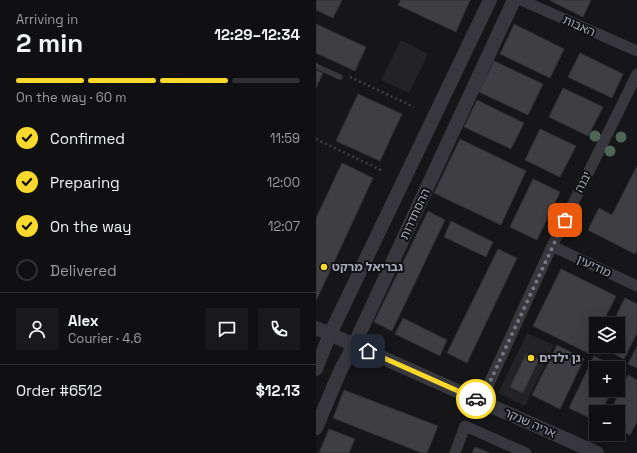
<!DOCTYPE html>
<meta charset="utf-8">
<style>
:root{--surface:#101012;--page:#19191b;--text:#f1f3f6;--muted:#9c9d9f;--line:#303032;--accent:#fbd92c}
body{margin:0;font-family:"Space Grotesk","Noto Sans Hebrew",sans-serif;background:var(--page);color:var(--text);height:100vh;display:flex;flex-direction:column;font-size:15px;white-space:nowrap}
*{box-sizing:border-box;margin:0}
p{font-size:13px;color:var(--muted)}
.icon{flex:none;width:22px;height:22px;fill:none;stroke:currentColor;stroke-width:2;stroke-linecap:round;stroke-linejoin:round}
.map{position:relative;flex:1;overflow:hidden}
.side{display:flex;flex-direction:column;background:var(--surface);width:316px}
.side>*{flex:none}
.controls{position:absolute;left:273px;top:317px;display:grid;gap:8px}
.controls a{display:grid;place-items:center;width:36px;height:36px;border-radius:0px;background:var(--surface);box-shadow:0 4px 16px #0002,0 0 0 1px var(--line);font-size:20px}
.pin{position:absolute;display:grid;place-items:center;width:34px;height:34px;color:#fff;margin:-17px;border-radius:8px;box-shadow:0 2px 6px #0006}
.courier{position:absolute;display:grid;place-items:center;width:40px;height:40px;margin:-20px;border:3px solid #fbd92c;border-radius:50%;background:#fff;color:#222;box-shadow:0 1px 5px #0007}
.headline em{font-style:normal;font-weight:700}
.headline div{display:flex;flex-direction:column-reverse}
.headline{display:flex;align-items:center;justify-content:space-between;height:68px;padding:0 16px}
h1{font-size:26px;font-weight:700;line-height:30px}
.bar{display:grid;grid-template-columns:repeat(4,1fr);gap:6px 4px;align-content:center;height:48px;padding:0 16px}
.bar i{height:5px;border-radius:3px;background:var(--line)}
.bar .current{background:var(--accent)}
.bar p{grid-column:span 4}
.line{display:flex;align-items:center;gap:10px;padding:0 16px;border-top:1px solid var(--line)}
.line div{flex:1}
.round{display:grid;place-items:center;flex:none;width:42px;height:42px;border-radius:0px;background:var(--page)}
ol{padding:0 16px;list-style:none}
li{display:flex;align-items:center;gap:12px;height:44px}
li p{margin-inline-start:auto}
li .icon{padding:4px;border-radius:50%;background:var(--accent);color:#111;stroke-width:4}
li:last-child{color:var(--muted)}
li i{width:22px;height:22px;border:2px solid var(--line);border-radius:50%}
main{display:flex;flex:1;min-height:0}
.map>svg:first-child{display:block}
.built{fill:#232225}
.building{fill:#3e3e43;stroke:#313034}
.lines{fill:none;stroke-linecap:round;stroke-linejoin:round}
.path{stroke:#3d3e44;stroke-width:2.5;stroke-dasharray:2 3;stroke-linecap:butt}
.service{stroke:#37373d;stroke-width:5.5}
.minor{stroke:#37373d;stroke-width:11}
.tertiary{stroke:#37373d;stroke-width:14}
.tree{fill:#4f6555}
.done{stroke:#747681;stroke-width:4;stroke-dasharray:0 7.2}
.route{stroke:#fbd92c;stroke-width:5}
.poi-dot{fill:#fbd92c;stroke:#111113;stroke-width:1.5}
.labels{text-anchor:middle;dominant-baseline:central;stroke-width:4;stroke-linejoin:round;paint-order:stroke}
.street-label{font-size:12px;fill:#a7aab9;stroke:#111113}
.poi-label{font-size:12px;font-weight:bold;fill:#a7aab9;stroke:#111113;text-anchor:start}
</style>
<main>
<section class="side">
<div class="headline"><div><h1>2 min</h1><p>Arriving in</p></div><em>12:29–12:34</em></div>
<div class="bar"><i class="current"></i><i class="current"></i><i class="current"></i><i></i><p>On the way · 60 m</p></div>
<ol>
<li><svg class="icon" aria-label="check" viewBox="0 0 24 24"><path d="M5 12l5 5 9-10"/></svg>Confirmed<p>11:59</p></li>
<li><svg class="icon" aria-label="check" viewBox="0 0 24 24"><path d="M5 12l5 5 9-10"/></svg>Preparing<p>12:00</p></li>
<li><svg class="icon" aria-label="check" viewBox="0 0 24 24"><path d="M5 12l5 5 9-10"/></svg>On the way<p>12:07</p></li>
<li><i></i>Delivered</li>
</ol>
<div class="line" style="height:72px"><a class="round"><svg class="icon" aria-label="person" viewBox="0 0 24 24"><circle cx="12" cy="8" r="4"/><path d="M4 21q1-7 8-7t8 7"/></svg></a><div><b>Alex</b><p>Courier · 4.6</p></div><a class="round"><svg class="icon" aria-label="chat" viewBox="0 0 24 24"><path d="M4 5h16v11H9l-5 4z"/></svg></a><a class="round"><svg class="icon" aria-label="phone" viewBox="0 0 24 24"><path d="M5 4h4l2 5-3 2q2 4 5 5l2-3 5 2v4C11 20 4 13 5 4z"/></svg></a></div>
<div class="line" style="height:52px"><div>Order #6512</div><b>$12.13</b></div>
</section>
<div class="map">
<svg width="321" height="453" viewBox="0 0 321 453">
<rect width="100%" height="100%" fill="#161618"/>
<g class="built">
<polygon points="85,40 112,54 93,93 65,80"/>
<polygon points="211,333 238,345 209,406 182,393"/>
</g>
<g class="building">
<polygon points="0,0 26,0 17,18 0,10"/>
<polygon points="85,0 154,0 140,32 82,5"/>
<polygon points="233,0 275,0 267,17"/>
<polygon points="0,24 50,47 39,71 0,53"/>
<polygon points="198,24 248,49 234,78 184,54"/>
<polygon points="264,53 307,74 296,98 252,77"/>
<polygon points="178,61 227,84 212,115 163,92"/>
<polygon points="0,70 7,73 0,88"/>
<polygon points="247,88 287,107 272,136 233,117"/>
<polygon points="42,94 86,114 64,161 20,141"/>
<polygon points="161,100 208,123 195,149 148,127"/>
<polygon points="224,129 260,146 244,177 209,160"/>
<polygon points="144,139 210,171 185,225 118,193"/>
<polygon points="26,163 57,178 0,301 0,218"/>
<polygon points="321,166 321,251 319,254 272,230 283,208 296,215"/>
<polygon points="217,179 244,192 221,240 194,227"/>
<polygon points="112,211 129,220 76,331 58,322"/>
<polygon points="135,221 177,242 170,257 128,237"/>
<polygon points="182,249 201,258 151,363 131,353"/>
<polygon points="245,269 300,296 286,324 280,324 280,337 272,353 217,326"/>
<polygon points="309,298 321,304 321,333 308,359 284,347 285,346 302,346 302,324 296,324"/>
<polygon points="87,318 131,340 124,356 79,334"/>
<polygon points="241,345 268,359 244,409 216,395"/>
<polygon points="321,346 321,368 312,364"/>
<polygon points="210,354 223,359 207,393 194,387"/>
<polygon points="278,356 306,370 302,377 302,368 280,368 280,390 296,390 285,412 280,412 280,421 253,408"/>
<polygon points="312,375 321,380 321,422 314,435 302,429 302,412 294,412"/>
<polygon points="28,390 122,426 111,453 106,453 17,418"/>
<polygon points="13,429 39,439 33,453 3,453"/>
<polygon points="159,447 174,453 156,453"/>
</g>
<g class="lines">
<g class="path">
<polyline points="34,77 98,107"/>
<polyline points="0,139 67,171"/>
</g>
<polyline class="service" points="0,66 24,77"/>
<g class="minor">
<polyline points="205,0 321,51"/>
<polyline points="236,246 321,286"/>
<polyline points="165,401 236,246 321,74"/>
<polyline points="139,453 149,426 210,453"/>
</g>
<g class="tertiary">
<polyline points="0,328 281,453"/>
<polyline points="0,369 14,334 174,0"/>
<polyline points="0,428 25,369 38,345 198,0"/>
</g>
</g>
<g class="tree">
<circle cx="279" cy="136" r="5.5"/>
<circle cx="305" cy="137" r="5.5"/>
<circle cx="294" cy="151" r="5.5"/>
</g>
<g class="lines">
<polyline class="done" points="160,399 165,401 249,220"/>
<polyline class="route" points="52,351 160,399"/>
</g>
<g class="poi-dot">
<circle cx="8" cy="267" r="4"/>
<circle cx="215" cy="358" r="4"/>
</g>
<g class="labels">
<g class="street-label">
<text transform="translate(263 26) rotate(24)">האבות</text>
<text transform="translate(267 182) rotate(-64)">יבנה</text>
<text transform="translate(99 214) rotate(-65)">ההסתדרות</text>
<text transform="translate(278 266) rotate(25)">מודיעין</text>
<text transform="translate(214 423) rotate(24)">אריה שנקר</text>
</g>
<g class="poi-label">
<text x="16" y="267">גבריאל מרקט</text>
<text x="223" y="358">גן ילדים</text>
</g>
</g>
</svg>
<div class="controls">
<a><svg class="icon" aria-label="layers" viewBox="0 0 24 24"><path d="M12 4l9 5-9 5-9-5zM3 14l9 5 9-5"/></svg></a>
<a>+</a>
<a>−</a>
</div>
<div class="pin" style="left:249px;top:220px;background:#ea580c"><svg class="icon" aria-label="bag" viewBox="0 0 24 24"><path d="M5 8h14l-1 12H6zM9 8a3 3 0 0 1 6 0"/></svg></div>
<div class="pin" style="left:52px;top:351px;background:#1f2937"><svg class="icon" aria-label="home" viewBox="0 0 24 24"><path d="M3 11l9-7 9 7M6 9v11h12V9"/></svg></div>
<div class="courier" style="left:160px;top:399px"><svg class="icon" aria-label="car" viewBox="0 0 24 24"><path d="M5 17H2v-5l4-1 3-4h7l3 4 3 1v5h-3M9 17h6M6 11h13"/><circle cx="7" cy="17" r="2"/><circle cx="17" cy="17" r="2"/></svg></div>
</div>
</main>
